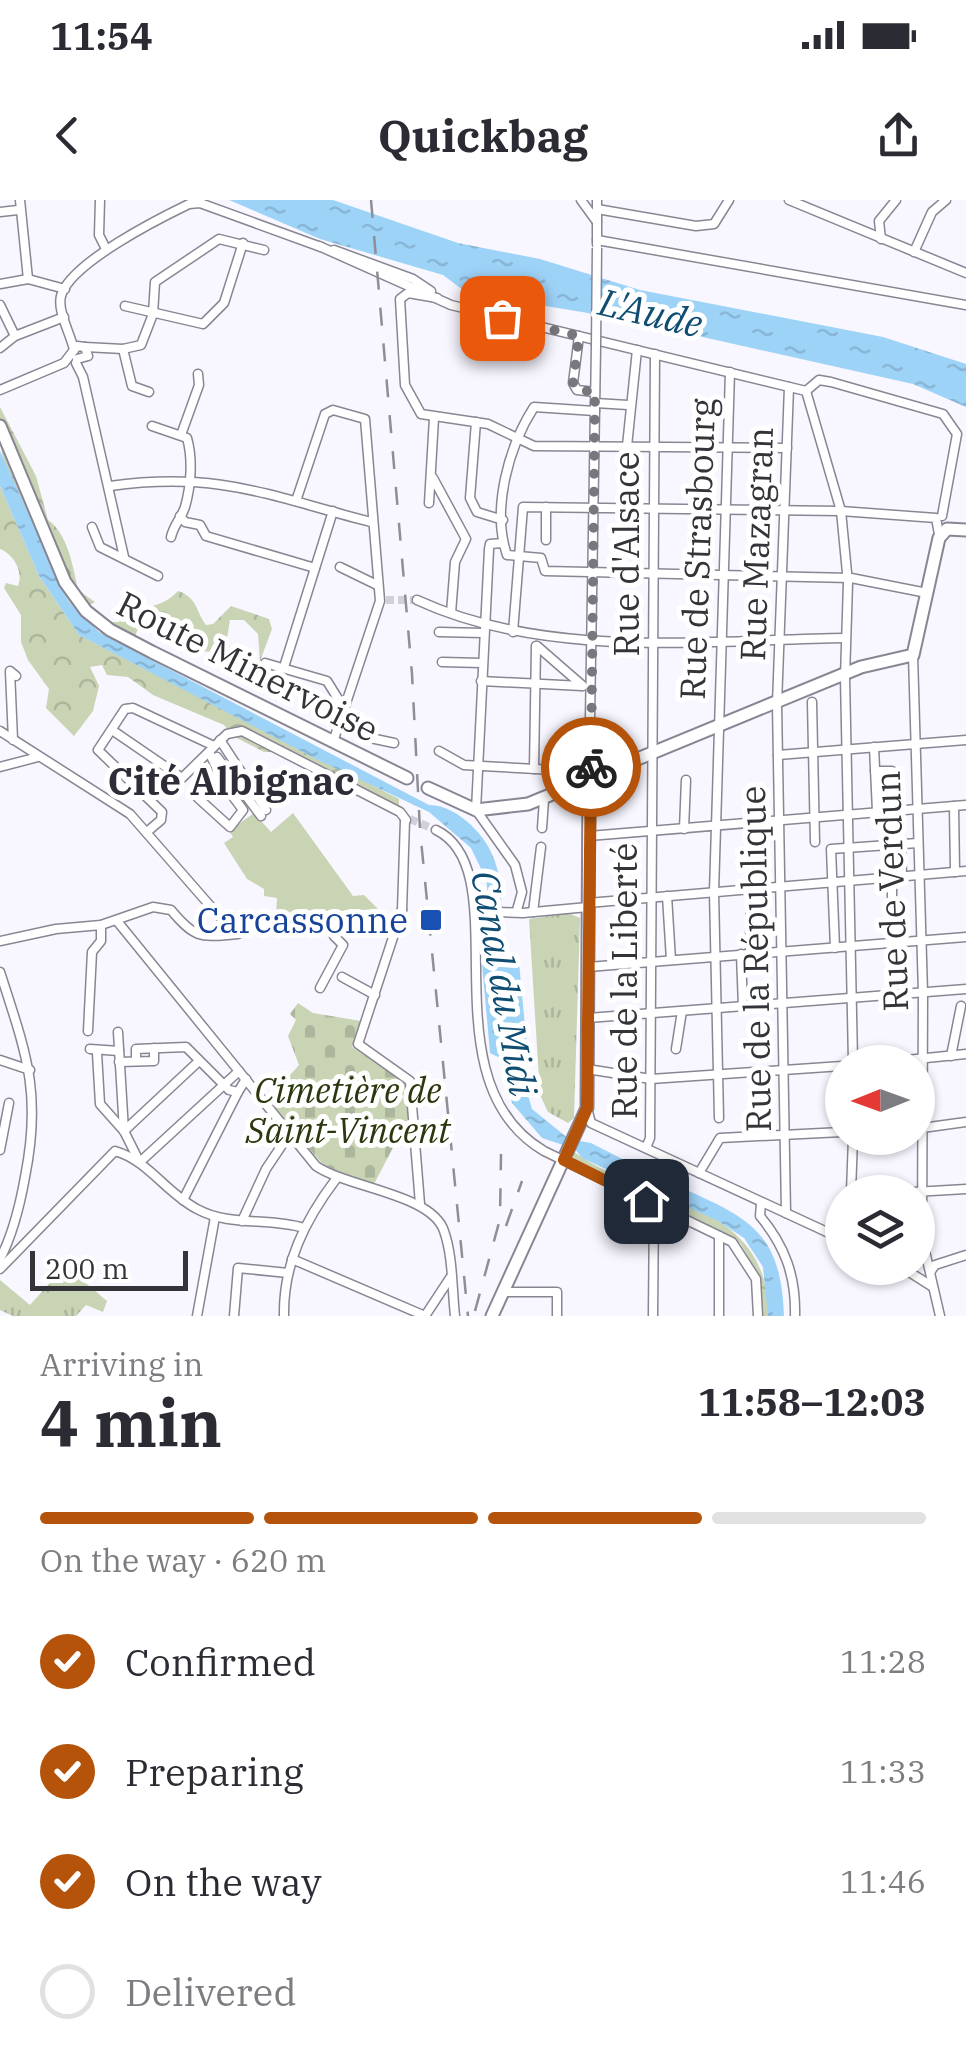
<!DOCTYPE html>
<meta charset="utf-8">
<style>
:root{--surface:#fff;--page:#f7f7f7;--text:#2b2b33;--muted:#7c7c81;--line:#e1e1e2;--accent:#b45309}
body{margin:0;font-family:"IBM Plex Serif",serif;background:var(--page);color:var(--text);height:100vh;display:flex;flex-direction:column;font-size:38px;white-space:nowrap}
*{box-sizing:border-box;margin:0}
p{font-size:32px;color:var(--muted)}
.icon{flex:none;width:55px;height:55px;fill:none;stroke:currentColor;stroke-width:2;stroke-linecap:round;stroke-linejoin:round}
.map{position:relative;height:1116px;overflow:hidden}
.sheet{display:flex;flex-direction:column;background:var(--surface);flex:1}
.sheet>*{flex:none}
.needle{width:65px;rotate:269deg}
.fabs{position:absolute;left:825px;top:845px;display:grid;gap:20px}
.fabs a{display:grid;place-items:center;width:110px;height:110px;border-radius:50%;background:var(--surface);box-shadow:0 2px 8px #0004;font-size:50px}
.scale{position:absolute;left:30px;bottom:25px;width:158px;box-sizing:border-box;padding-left:10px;border:5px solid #343338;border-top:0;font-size:28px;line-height:35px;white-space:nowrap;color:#343338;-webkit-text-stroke:8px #fff;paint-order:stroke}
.pin{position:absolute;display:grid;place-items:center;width:85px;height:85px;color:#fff;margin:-42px;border-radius:20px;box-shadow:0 5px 15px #0006}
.courier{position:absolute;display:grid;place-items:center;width:100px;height:100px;margin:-50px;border:8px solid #b45309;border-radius:50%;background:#fff;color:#222;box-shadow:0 2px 12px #0007}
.overview em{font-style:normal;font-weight:800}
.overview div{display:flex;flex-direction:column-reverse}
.overview{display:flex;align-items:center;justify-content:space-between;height:170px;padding:0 40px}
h1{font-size:65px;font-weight:800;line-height:75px}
.bar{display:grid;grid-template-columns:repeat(4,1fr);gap:15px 10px;align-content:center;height:120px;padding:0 40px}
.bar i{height:12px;border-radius:8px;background:var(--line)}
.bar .current{background:var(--accent)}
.bar p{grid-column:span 4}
ol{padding:0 40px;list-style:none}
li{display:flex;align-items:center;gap:30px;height:110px}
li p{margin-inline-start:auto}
li .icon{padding:10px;border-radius:50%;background:var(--accent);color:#fff;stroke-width:4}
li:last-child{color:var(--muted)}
li i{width:55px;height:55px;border:5px solid var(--line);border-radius:50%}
.status{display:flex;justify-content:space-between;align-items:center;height:70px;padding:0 50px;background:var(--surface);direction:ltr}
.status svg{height:28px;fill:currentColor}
header{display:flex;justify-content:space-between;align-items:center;height:130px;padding:0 40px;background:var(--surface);font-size:45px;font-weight:800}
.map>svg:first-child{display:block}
.forest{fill:url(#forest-crowns)}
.cemetery{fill:url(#cemetery-stones)}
.park{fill:url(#park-tufts)}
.garden{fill:#c8d4b4}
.water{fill:url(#water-ripples)}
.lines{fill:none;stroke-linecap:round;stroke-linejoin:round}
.minor-tunnel{stroke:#d1cfd7;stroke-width:8;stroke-dasharray:8 4;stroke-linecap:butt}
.minor-casing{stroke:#898693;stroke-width:11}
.major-casing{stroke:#898693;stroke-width:15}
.minor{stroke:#fff;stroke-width:8}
.major{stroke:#fff;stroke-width:11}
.rail{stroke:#8f8e95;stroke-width:2.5;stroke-dasharray:18 18;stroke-linecap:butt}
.minor-bridge-casing{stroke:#898693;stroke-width:11;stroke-linecap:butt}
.minor-bridge{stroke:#fff;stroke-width:8}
.done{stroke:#79777e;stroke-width:10;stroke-dasharray:0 18}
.route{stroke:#b45309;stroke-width:12}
.transit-dot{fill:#1a4fb4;stroke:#fff;stroke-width:4}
.labels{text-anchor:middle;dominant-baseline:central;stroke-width:10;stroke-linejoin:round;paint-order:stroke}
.street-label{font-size:35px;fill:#343338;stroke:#fff}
.transit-label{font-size:35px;fill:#164399;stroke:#fff;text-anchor:end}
.park-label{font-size:35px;font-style:italic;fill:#2b370e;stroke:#fff}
.water-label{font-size:38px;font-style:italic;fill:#0f4e72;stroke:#fff}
.neighbourhood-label{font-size:38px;font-weight:bold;fill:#2f2c37;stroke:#fff}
</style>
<div class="status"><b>11:54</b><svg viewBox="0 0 49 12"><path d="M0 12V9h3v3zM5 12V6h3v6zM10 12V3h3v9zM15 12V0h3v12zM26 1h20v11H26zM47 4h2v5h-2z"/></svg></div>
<header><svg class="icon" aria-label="back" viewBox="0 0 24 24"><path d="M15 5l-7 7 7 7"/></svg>Quickbag<svg class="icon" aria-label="share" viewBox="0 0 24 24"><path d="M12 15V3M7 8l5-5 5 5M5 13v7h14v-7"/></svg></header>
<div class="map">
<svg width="966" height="1116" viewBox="0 0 966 1116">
<defs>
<pattern id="forest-crowns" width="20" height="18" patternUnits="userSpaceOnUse" patternTransform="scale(2.5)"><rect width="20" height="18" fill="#c8d4b4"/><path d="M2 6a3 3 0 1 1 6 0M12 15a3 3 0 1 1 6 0" fill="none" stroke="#acb69c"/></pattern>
<pattern id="cemetery-stones" width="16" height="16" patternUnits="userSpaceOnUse" patternTransform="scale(2.5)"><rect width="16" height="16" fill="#c8d4b4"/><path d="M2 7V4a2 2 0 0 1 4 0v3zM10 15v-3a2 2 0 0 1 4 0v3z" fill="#acb69c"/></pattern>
<pattern id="park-tufts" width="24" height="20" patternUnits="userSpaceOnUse" patternTransform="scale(2.5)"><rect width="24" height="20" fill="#c8d4b4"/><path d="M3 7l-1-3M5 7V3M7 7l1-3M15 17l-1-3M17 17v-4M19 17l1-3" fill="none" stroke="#acb69c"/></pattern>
<pattern id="water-ripples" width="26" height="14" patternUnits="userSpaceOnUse" patternTransform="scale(2.5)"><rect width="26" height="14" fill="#9ed3f8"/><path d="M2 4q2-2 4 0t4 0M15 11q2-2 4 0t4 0" fill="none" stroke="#89b6d5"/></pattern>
</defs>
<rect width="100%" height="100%" fill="#f8f6ff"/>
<g class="forest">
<path d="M0,207L36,276L48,320C68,333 74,371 78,390L95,402L77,413C46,372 17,303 2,254C0,240 0,222 0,207Z"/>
<path d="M0,286L39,376L79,435L399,599V610L358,588L352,594L346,585L279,552H264L233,536L224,525L153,495L128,477L107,475L102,465L90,467L99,486L93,511L74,536L46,508L49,489L28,460L21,442V415L4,388L6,383L18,386C24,371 13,354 0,349Z"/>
<path d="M178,391C198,398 195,410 206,425L213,424L231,406L269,419L272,429L260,461L258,434L244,420H230L227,438L231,451L250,456L254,466L250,468L216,452L186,450L194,425L188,420L178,421L169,442L154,438L156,424L147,421L137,431L130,450L100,433L101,422H119L130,408L128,394L136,408C152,408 167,403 178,391Z"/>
<path d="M574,952C648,1005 770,1000 768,1116H763L759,1077L740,1043L573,962Z"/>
</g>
<polygon class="cemetery" points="298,803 313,813 361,821 352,847 407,884 412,911 372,988 327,969 267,901 299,865 288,836 296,820 290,814"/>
<g class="park">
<polygon points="568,713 580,718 574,918 568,923 548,912 540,895 529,719"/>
<polygon points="65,1066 107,1101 103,1112 86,1105 76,1116 13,1116 0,1110 0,1080 30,1105"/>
</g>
<polygon class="garden" points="254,613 271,632 293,613 353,696 364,695 378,709 276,715 277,698 264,696 264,689 247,679 224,643 233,637 229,631"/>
<g class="water">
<polygon points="229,0 333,0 458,43 540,59 640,90 883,137 966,164 966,207 913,184 618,118 467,93 443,75 320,39"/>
<path d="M0,251L68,401L100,433L429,605C445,605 459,614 471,625C510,662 499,704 503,750L519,762L527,848L518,860L532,909L569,939L591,943C621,958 651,974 682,988C752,1019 781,1034 784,1116H768L763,1067L744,1038L718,1021L582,958L575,949L542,938L512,903L502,859L490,853L482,764L498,751L494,707L489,703L486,679L471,648L429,612L316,559L79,435L39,376L0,286Z"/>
</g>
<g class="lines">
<g class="minor-tunnel">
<polyline points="386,400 417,400"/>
<polyline points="410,619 436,630"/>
</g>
<defs>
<g id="minor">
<polyline points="20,0 28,79"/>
<polyline points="100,0 99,35 106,49"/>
<polyline points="581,0 597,22"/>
<polyline points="789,0 966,73"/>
<polyline points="597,9 696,26 714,24 729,0"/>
<polyline points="0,12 18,10"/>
<polyline points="881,39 879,21 896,0"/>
<polyline points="597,40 966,105"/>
<polyline points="597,44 597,0"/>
<polyline points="319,46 451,105 806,191"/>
<polyline points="334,50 413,79 431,91"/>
<polyline points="914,52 932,12 946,0"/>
<polyline points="0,84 28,79 65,89"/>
<polyline points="437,98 408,93 400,99 405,185 421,214 488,224 534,246 787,248"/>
<polyline points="0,105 15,136 64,117"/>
<polyline points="125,106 203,124 224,103 243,43"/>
<polyline points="579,136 573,183 577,190 595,192"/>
<polyline points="85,147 123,149 141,145 153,114 155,82 219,39 264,50"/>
<polyline points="0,148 15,136"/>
<polyline points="123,149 132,186 149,192"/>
<path d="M74,150C71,135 57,111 61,96C70,63 160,18 189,4L200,3L321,47"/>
<polyline points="76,163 83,177 124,357"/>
<polyline points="0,190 64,163 77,146 85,147 88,156 77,159"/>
<polyline points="806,191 841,311 848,383 845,477 853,862"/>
<polyline points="806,191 819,180 831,182 943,214 957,234 942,316"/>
<polyline points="595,203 628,205"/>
<path d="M595,211L534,207C509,246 491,309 507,355L541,358L545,371L851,378L927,393"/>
<polyline points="476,222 470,298 477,312 503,320"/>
<path d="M152,226L187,238C193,259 191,286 185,307C181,319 174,324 171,337"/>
<polyline points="181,235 199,185 198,174"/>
<polyline points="627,246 637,150"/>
<polyline points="433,278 466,339 455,362 451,413"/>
<path d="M110,286C220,271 269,296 371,322"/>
<polyline points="296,301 325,214 333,210 365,219 380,401 333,542"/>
<polyline points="429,303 434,218"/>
<polyline points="180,316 185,322 200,325 206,336 315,368"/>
<polyline points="92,327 100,347 158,376"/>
<polyline points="546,340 546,307"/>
<polyline points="503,343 490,344 489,349 476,610 515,665 522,692 517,710"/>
<polyline points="340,367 377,385"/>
<path d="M417,400C547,460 706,440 845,438"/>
<polyline points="439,432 483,433"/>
<polyline points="513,432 523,307 841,311 936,318 939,334"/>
<polyline points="537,446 583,486"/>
<polyline points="913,455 923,793 922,1038 940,1116"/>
<polyline points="442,462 482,463"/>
<polyline points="265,463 327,481 361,536 394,543"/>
<polyline points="284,467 333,311"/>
<polyline points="481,481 582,486"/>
<polyline points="812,502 815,642"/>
<polyline points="112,530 182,578 227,534 242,531 400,612 406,620"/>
<path d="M0,531L130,614L219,716C266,739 328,726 379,723L394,721L402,710"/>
<polyline points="13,540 10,471 16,476"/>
<polyline points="220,540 266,610"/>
<polyline points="874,547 877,611"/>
<polyline points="439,551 464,565 591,572"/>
<polyline points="209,552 218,571 198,598 230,627 243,610 217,575"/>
<polyline points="778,555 966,540"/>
<polyline points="217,557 261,616"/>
<polyline points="0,567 38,557"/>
<polyline points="534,569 536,446"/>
<polyline points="875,571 892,571 894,610"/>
<polyline points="589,581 596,146"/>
<polyline points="954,606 955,672"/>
<polyline points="405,620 402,710 358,844 410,881 420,1004"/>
<polyline points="542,628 544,600"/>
<polyline points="684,629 686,580"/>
<path d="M436,630C521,671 422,879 544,951L732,1042L756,1079L758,1116"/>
<polyline points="148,631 161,620 162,612 98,550 125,509 133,508 214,546"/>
<polyline points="589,636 966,605"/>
<polyline points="901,643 902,676"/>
<polyline points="667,696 671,760"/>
<polyline points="588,703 966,671"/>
<polyline points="475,711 523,713 588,707"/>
<polyline points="533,712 541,647"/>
<path d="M117,721L316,966C348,988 432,994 444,1031C453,1056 452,1089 455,1116"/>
<path d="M0,741L56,729L101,725L153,707L171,710C196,740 201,737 238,734L242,727"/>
<polyline points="892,744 892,680"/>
<polyline points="835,748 831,649 918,643"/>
<polyline points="741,754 743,807"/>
<polyline points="750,754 751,688"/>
<polyline points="588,767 966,737"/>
<path d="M0,772C26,853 42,892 25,977C20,1005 13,1034 0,1059"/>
<polyline points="342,777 375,795"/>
<polyline points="320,788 343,745 334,736 334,725"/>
<polyline points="588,818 966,789"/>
<polyline points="88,831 92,752 101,741 101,725"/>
<polyline points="118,832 124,931"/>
<polyline points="90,849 119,851"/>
<polyline points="676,849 682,811"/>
<polyline points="97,853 100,904 124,931"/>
<polyline points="951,856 961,806"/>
<polyline points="0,860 30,870"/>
<polyline points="136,861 136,849 186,847 229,890 238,892 246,879"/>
<polyline points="119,862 154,861 154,848"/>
<polyline points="887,862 966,854"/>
<polyline points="587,869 651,879 842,866"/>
<polyline points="587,908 591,923 842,1039"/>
<polyline points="719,918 714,692 730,172"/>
<polyline points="922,928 966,922"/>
<polyline points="646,948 650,938 655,154"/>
<polyline points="0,950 9,903"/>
<polyline points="138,959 124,931 199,861"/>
<polyline points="141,961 239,871"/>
<polyline points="699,973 720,938 842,932"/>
<polyline points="851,992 853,938"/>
<polyline points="914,992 966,989"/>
<polyline points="183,1000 238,892"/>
<path d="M761,1003L760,1016C785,1046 796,1076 795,1116"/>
<polyline points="786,1013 777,504 789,187"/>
<polyline points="242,1021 266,969 288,936"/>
<polyline points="292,1059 425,1116"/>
<polyline points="903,1068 933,1087"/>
<path d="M0,1069L115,951C149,961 165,992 197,1009C230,1027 268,1017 304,1028"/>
<polyline points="931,1071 935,1065 966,1055"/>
<polyline points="503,1092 557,1092 557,1116"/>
<polyline points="197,1116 215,1017"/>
<polyline points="234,1116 238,1068 288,1073"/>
<path d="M284,1116C283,1064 305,1020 336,979"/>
<polyline points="425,1116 450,1078"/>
<polyline points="653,1116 654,1006"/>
<polyline points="719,1116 719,1036"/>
</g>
<g id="major">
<polyline points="0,226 65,382 86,411 110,430 152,452 407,578"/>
<polyline points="592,556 607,572"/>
<polyline points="428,588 476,610 528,604 861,467 913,455 939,338 947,329 966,330"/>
<polyline points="492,1116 587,908 589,581"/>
</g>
</defs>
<use href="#minor" class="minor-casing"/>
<use href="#major" class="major-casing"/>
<use href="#minor" class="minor"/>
<use href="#major" class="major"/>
<g class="rail">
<polyline points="371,0 412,474 420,630 468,1116"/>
<polyline points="506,1026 522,981"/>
<polyline points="475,1111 500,1019 501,954"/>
</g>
<defs>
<polyline id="minor-bridge" points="596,146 597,48"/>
</defs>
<use href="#minor-bridge" class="minor-bridge-casing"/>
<use href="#minor-bridge" class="minor-bridge"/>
</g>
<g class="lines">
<polyline class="done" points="502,118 579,136 573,183 578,190 595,192 591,567"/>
<polyline class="route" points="591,567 587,908 564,960 646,1001"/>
</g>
<rect class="transit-dot" x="419" y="708" width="24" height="24" rx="5"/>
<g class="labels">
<g class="street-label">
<text transform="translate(756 344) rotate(-88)">Rue Mazagran</text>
<text transform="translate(697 349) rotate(-88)">Rue de Strasbourg</text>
<text transform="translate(626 354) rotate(-90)">Rue d'Alsace</text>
<text transform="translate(248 466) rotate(27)">Route Minervoise</text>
<text transform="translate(891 691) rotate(-92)">Rue de Verdun</text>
<text transform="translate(755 759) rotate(-91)">Rue de la République</text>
<text transform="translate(624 781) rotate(-90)">Rue de la Liberté</text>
</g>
<g class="transit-label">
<text x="408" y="720">Carcassonne</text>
</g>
<g class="park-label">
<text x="348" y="890">Cimetière de<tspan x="348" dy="40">Saint-Vincent</tspan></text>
</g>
<g class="water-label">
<text transform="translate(651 112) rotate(13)">L'Aude</text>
<text transform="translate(505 783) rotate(80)">Canal du Midi</text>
</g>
<g class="neighbourhood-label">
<text x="231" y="580">Cité Albignac</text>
</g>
</g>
</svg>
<div class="fabs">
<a><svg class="needle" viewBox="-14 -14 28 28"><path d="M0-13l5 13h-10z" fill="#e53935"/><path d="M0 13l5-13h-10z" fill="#7c7c81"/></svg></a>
<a><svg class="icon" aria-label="layers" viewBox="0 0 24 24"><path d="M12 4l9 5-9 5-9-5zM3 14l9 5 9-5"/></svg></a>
</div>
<div class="scale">200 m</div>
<div class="pin" style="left:502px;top:118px;background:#ea580c"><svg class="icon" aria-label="bag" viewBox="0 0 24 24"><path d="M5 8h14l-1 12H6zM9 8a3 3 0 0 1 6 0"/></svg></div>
<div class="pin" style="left:646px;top:1001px;background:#1f2937"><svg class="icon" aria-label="home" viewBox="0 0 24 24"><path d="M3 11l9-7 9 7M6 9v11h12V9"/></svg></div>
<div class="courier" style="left:591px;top:567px"><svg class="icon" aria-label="bike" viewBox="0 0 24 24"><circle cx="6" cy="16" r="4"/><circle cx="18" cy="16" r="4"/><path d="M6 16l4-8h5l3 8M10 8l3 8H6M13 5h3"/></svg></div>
</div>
<section class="sheet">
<div class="overview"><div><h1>4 min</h1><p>Arriving in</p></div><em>11:58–12:03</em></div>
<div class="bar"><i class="current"></i><i class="current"></i><i class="current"></i><i></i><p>On the way · 620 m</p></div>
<ol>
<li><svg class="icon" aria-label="check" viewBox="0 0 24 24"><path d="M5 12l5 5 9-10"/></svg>Confirmed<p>11:28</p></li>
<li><svg class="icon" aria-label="check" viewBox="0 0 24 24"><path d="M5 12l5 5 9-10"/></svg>Preparing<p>11:33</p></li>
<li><svg class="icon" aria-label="check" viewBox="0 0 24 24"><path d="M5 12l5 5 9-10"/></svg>On the way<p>11:46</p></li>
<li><i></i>Delivered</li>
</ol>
</section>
